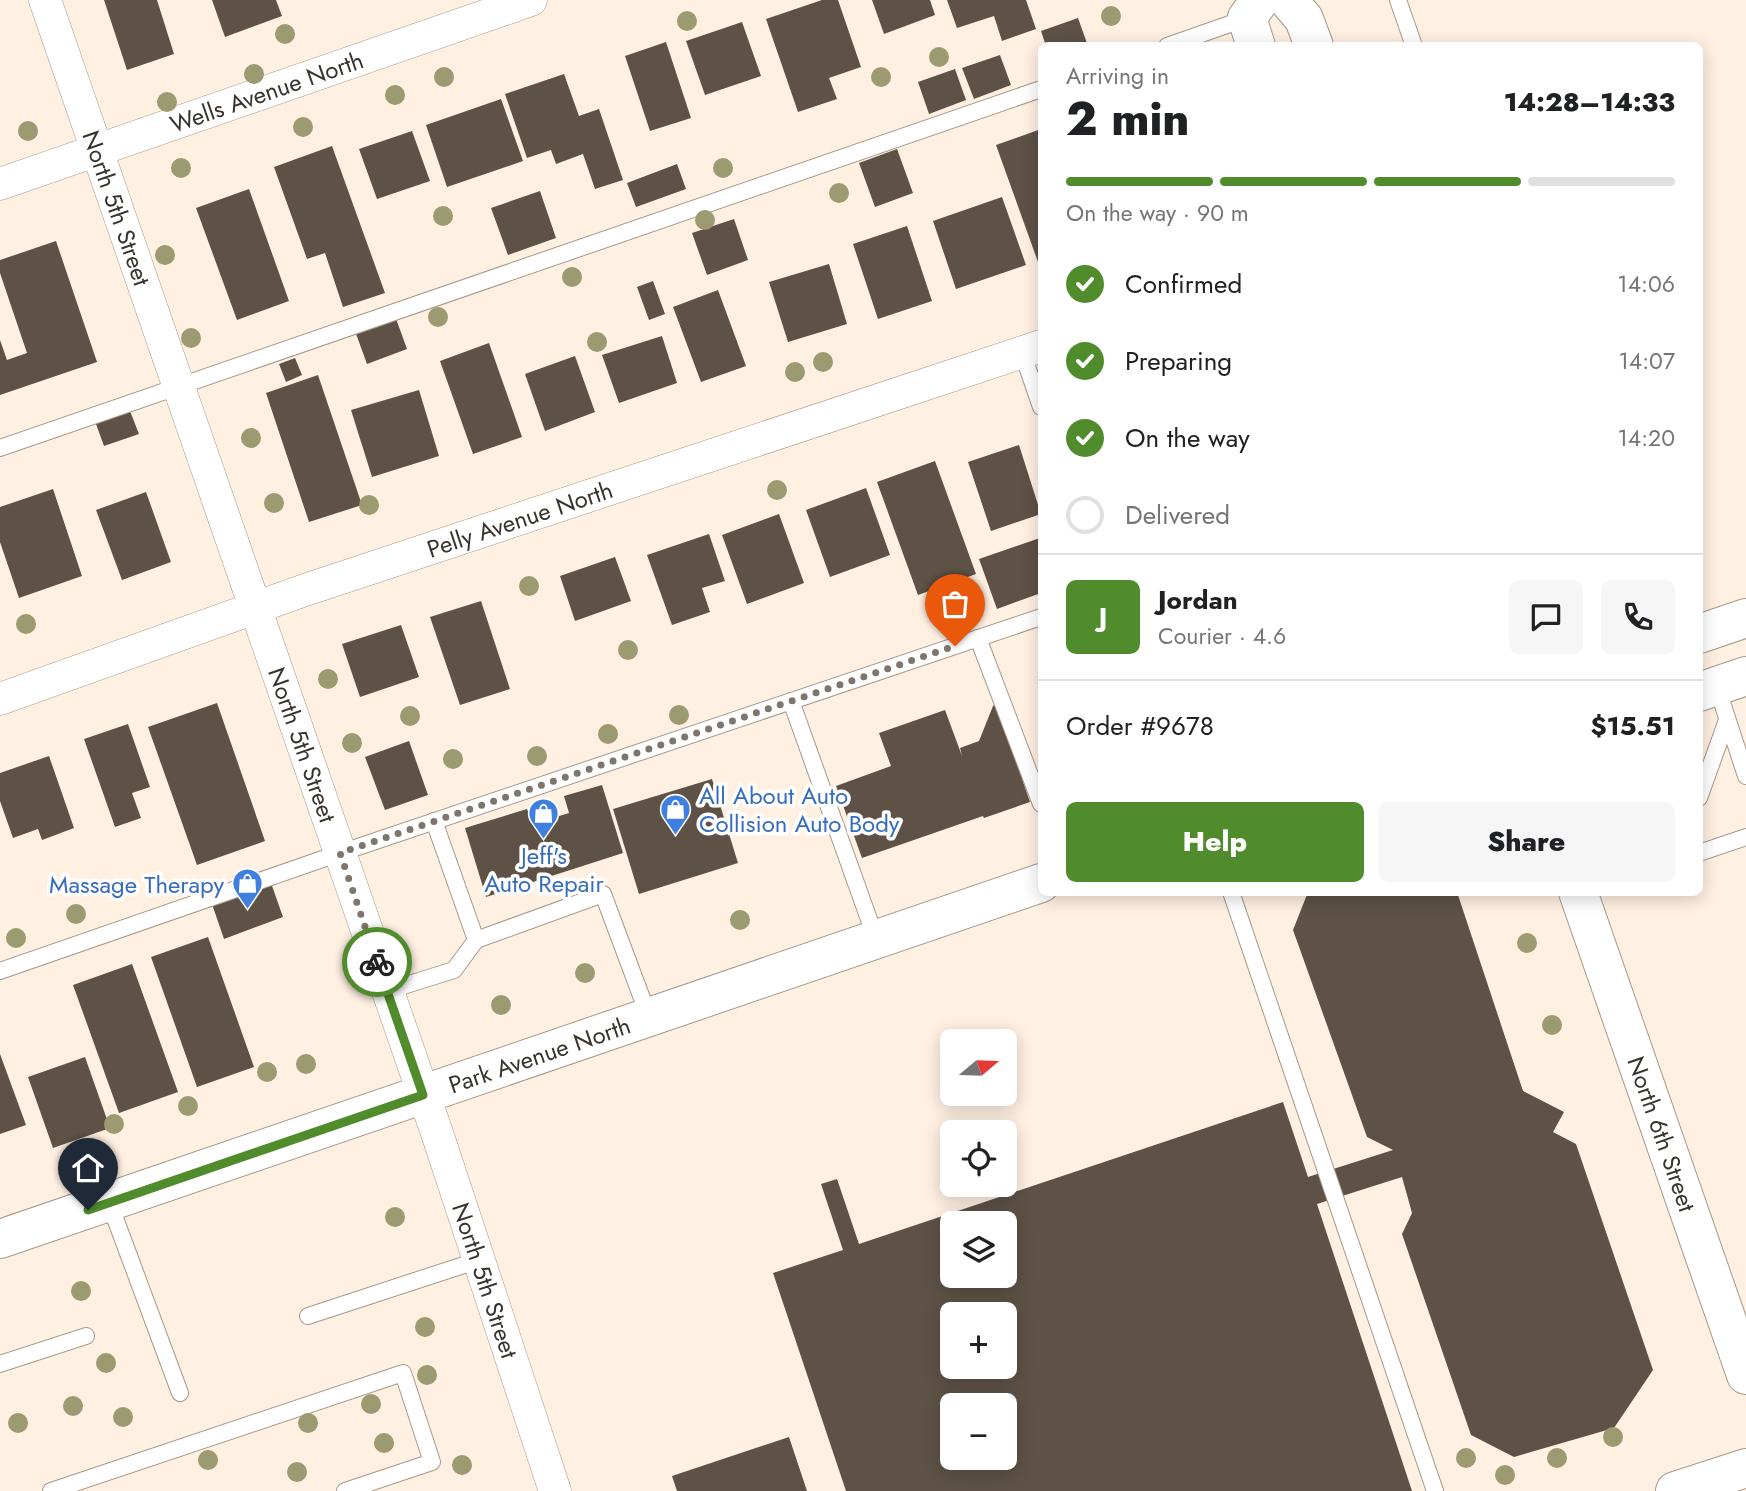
<!DOCTYPE html>
<meta charset="utf-8">
<style>
:root{--surface:#fff;--page:#f6f6f6;--text:#202124;--muted:#757577;--line:#e0e0e0;--accent:#508c2b}
body{margin:0;font-family:Jost,sans-serif;background:var(--page);color:var(--text);height:100vh;display:flex;flex-direction:column;font-size:26px;white-space:nowrap}
*{box-sizing:border-box;margin:0}
p{font-size:23px;color:var(--muted)}
.icon{flex:none;width:38px;height:38px;fill:none;stroke:currentColor;stroke-width:2;stroke-linecap:round;stroke-linejoin:round}
.map{position:relative;flex:1;overflow:hidden}
.sheet{position:absolute;left:1038px;top:42px;width:665px;height:854px;display:flex;flex-direction:column;background:var(--surface);border-radius:10px;box-shadow:0 4px 18px #0003}
.sheet>*{flex:none}
.needle{width:46px;rotate:71deg}
.tools{position:absolute;left:940px;top:1029px;display:grid;gap:14px}
.tools a{display:grid;place-items:center;width:77px;height:77px;border-radius:10px;background:var(--surface);box-shadow:0 4px 18px #0003;font-size:35px}
.pin{position:absolute;display:grid;place-items:center;width:60px;height:60px;color:#fff;margin:-72px -30px;border-radius:50% 50% 50% 0;rotate:-45deg;box-shadow:0 0 7px #0007}
.pin .icon{rotate:45deg}
.courier{position:absolute;display:grid;place-items:center;width:70px;height:70px;margin:-35px;border:5px solid #508c2b;border-radius:50%;background:#fff;color:#222;box-shadow:0 2px 9px #0007}
.headline em{font-style:normal;font-weight:800}
.headline div{display:flex;flex-direction:column-reverse}
.headline{display:flex;align-items:center;justify-content:space-between;height:119px;padding:0 28px}
h1{font-size:46px;font-weight:800;line-height:52px}
.bar{display:grid;grid-template-columns:repeat(4,1fr);gap:10px 7px;align-content:center;height:84px;padding:0 28px}
.bar i{height:9px;border-radius:5px;background:var(--line)}
.bar .active{background:var(--accent)}
.bar p{grid-column:span 4}
.line{display:flex;align-items:center;gap:18px;padding:0 28px;border-top:2px solid var(--line)}
.line div{flex:1}
.round{display:grid;place-items:center;flex:none;width:74px;height:74px;border-radius:10px;background:var(--page)}
ol{padding:0 28px;list-style:none}
li{display:flex;align-items:center;gap:21px;height:77px}
li p{margin-inline-start:auto}
li .icon{padding:7px;border-radius:50%;background:var(--accent);color:#fff;stroke-width:4}
li:last-child{color:var(--muted)}
li i{width:38px;height:38px;border:4px solid var(--line);border-radius:50%}
.action{display:flex;gap:14px;margin-top:auto;padding:14px 28px}
.action a{flex:1;height:80px;border-radius:10px;background:var(--accent);color:#fff;font-size:28px;font-weight:800;line-height:80px;text-align:center}
.action a+a{background:var(--page);color:var(--text)}
.map>svg:first-child{display:block}
.building{fill:#5e5246;fill-rule:evenodd}
.lines{fill:none;stroke-linecap:round;stroke-linejoin:round}
.service-casing{stroke:#a6988b;stroke-width:18}
.minor-casing{stroke:#a6988b;stroke-width:33}
.tertiary-casing{stroke:#a6988b;stroke-width:40}
.service{stroke:#fff;stroke-width:16}
.minor{stroke:#fff;stroke-width:32}
.tertiary{stroke:#fff;stroke-width:38}
.tree{fill:#9c9a70}
.done{stroke:#7e756d;stroke-width:7;stroke-dasharray:0 12.6}
.route{stroke:#508c2b;stroke-width:9}
.labels{text-anchor:middle;dominant-baseline:central;stroke-width:7;stroke-linejoin:round;paint-order:stroke}
.street-label{font-size:24px;fill:#39332e;stroke:#fff}
.shop-label{font-size:24px;fill:#366cbe;stroke:#fff;text-anchor:start}
</style>
<div class="map">
<svg width="1746" height="1491" viewBox="0 0 1746 1491">
<rect width="100%" height="100%" fill="#fff0e2"/>
<g class="building">
<polygon points="104,0 157,0 174,54 127,70"/>
<polygon points="212,0 276,0 282,16 225,37"/>
<polygon points="822,0 838,0 861,67 829,78 837,99 798,112 766,19"/>
<polygon points="872,0 930,0 935,15 884,34"/>
<polygon points="947,0 1026,0 1036,29 1002,41 994,16 957,28"/>
<polygon points="1078,18 1088,46 1046,46 1041,31"/>
<polygon points="742,22 761,76 705,95 686,41"/>
<polygon points="666,42 691,118 650,131 625,56"/>
<polygon points="1000,55 1011,85 974,99 962,68"/>
<polygon points="955,69 966,100 929,114 918,82"/>
<polygon points="564,74 579,116 599,109 623,180 595,189 583,154 556,164 551,150 527,158 505,94"/>
<polygon points="501,99 523,161 447,187 426,125"/>
<polygon points="1041,129 1041,261 1038,262 996,145"/>
<polygon points="412,131 430,181 377,199 359,149"/>
<polygon points="332,146 385,293 343,307 325,253 307,259 274,167"/>
<polygon points="897,149 913,193 875,207 859,163"/>
<polygon points="677,164 686,189 636,207 627,183"/>
<polygon points="249,189 289,301 237,320 196,208"/>
<polygon points="540,191 556,238 508,255 491,208"/>
<polygon points="1002,197 1026,265 956,289 933,221"/>
<polygon points="734,219 748,260 707,275 692,233"/>
<polygon points="907,226 932,301 878,319 853,244"/>
<polygon points="56,241 97,362 0,395 0,340 7,360 27,353 0,273 0,260"/>
<polygon points="829,264 847,324 788,342 769,282"/>
<polygon points="653,281 665,314 649,320 637,287"/>
<polygon points="718,290 746,366 701,382 673,307"/>
<polygon points="395,316 407,349 367,364 355,331"/>
<polygon points="662,336 677,383 619,403 602,355"/>
<polygon points="489,343 522,437 473,454 440,361"/>
<polygon points="575,356 595,412 545,431 525,374"/>
<polygon points="295,358 302,375 286,382 279,364"/>
<polygon points="318,375 362,505 309,522 266,393"/>
<polygon points="419,390 439,456 372,477 351,410"/>
<polygon points="130,411 139,434 104,446 96,424"/>
<polygon points="1019,445 1041,514 991,531 968,462"/>
<polygon points="935,461 976,574 918,595 877,482"/>
<polygon points="866,488 890,555 830,577 806,510"/>
<polygon points="53,489 82,576 19,598 0,542 0,507"/>
<polygon points="146,492 171,562 122,580 96,510"/>
<polygon points="779,514 804,583 747,604 722,535"/>
<polygon points="709,534 725,581 702,588 710,612 672,625 647,555"/>
<polygon points="1040,538 1041,542 1041,593 997,609 979,559"/>
<polygon points="615,557 631,601 575,621 560,576"/>
<polygon points="481,601 510,689 460,705 430,617"/>
<polygon points="401,625 419,677 360,697 342,644"/>
<polygon points="217,703 265,841 197,865 148,727"/>
<polygon points="996,703 1030,802 984,818 983,816 862,858 836,786 891,766 879,733 945,710 962,756 960,748 979,741 993,706"/>
<polygon points="128,724 150,787 132,793 141,818 115,827 84,739"/>
<polygon points="409,741 428,795 385,810 365,757"/>
<polygon points="49,756 74,828 42,840 38,829 13,838 0,801 0,773"/>
<polygon points="712,779 738,863 639,894 613,809"/>
<polygon points="602,785 623,853 486,897 465,828 527,809 533,824 569,813 564,796"/>
<polygon points="271,883 283,917 224,939 212,904"/>
<path d="M1308,892H1457L1523,1091L1564,1112L1553,1132L1576,1144L1653,1370L1614,1428L1514,1457L1471,1435L1402,1234L1412,1213L1402,1177L1317,1204L1412,1491H846L773,1273L843,1250L821,1184L837,1179L859,1244L1283,1102L1308,1177L1393,1150L1367,1137L1293,930ZM952,1223H1004V1276H952ZM952,1314H1004V1367H952ZM952,1405H1004V1458H952Z"/>
<polygon points="208,937 254,1067 197,1087 151,957"/>
<polygon points="132,964 178,1092 119,1113 73,985"/>
<polygon points="0,1054 26,1125 0,1134"/>
<polygon points="85,1057 110,1128 53,1148 28,1077"/>
<polygon points="789,1437 807,1491 677,1491 672,1476"/>
</g>
<g class="lines">
<defs>
<g id="service">
<polyline points="1398,0 1414,46"/>
<polyline points="1167,46 1247,18"/>
<polyline points="1022,352 1041,407"/>
<polyline points="0,448 1041,89"/>
<polyline points="978,638 1041,804"/>
<polyline points="1717,687 1746,776"/>
<polyline points="791,701 876,939"/>
<polyline points="1699,798 1727,720"/>
<polyline points="434,821 476,940"/>
<polyline points="1699,853 1746,837"/>
<polyline points="1231,892 1435,1491"/>
<polyline points="0,971 340,853 1041,617"/>
<polyline points="387,991 454,970 476,940 603,894 649,1017"/>
<polyline points="109,1202 180,1393"/>
<polyline points="308,1316 479,1260"/>
<polyline points="0,1364 86,1336"/>
<polyline points="51,1491 403,1373 432,1462 345,1491"/>
</g>
<g id="minor">
<path id="s1" d="M45,0L437,1133L555,1491"/>
<path id="s2" d="M0,184L531,0"/>
<path id="s3" d="M0,699L305,590L1041,346"/>
</g>
<g id="tertiary">
<polyline points="1288,0 1304,19 1314,46"/>
<polyline points="1256,46 1247,18 1260,0"/>
<polyline points="1699,634 1746,618"/>
<polyline points="1699,692 1746,676"/>
<path id="s4" d="M1578,892L1746,1375"/>
<path id="s5" d="M0,1239L1041,883"/>
<polyline points="1675,1491 1746,1468"/>
</g>
</defs>
<use href="#service" class="service-casing"/>
<use href="#minor" class="minor-casing"/>
<use href="#tertiary" class="tertiary-casing"/>
<use href="#service" class="service"/>
<use href="#minor" class="minor"/>
<use href="#tertiary" class="tertiary"/>
</g>
<g class="tree">
<circle cx="1111" cy="16" r="10"/>
<circle cx="687" cy="21" r="10"/>
<circle cx="285" cy="34" r="10"/>
<circle cx="939" cy="57" r="10"/>
<circle cx="254" cy="74" r="10"/>
<circle cx="444" cy="77" r="10"/>
<circle cx="881" cy="77" r="10"/>
<circle cx="395" cy="95" r="10"/>
<circle cx="167" cy="102" r="10"/>
<circle cx="303" cy="127" r="10"/>
<circle cx="28" cy="131" r="10"/>
<circle cx="181" cy="168" r="10"/>
<circle cx="723" cy="168" r="10"/>
<circle cx="839" cy="193" r="10"/>
<circle cx="443" cy="216" r="10"/>
<circle cx="705" cy="220" r="10"/>
<circle cx="165" cy="255" r="10"/>
<circle cx="572" cy="277" r="10"/>
<circle cx="438" cy="317" r="10"/>
<circle cx="191" cy="338" r="10"/>
<circle cx="597" cy="342" r="10"/>
<circle cx="823" cy="362" r="10"/>
<circle cx="795" cy="372" r="10"/>
<circle cx="251" cy="438" r="10"/>
<circle cx="777" cy="490" r="10"/>
<circle cx="274" cy="503" r="10"/>
<circle cx="369" cy="505" r="10"/>
<circle cx="529" cy="586" r="10"/>
<circle cx="26" cy="624" r="10"/>
<circle cx="628" cy="650" r="10"/>
<circle cx="328" cy="679" r="10"/>
<circle cx="679" cy="715" r="10"/>
<circle cx="410" cy="716" r="10"/>
<circle cx="608" cy="734" r="10"/>
<circle cx="352" cy="743" r="10"/>
<circle cx="537" cy="756" r="10"/>
<circle cx="453" cy="759" r="10"/>
<circle cx="76" cy="914" r="10"/>
<circle cx="740" cy="920" r="10"/>
<circle cx="16" cy="938" r="10"/>
<circle cx="1527" cy="943" r="10"/>
<circle cx="585" cy="973" r="10"/>
<circle cx="501" cy="1005" r="10"/>
<circle cx="1552" cy="1025" r="10"/>
<circle cx="306" cy="1064" r="10"/>
<circle cx="267" cy="1072" r="10"/>
<circle cx="188" cy="1106" r="10"/>
<circle cx="114" cy="1124" r="10"/>
<circle cx="88" cy="1148" r="10"/>
<circle cx="395" cy="1217" r="10"/>
<circle cx="81" cy="1291" r="10"/>
<circle cx="425" cy="1327" r="10"/>
<circle cx="106" cy="1363" r="10"/>
<circle cx="427" cy="1375" r="10"/>
<circle cx="371" cy="1404" r="10"/>
<circle cx="73" cy="1406" r="10"/>
<circle cx="123" cy="1417" r="10"/>
<circle cx="18" cy="1423" r="10"/>
<circle cx="308" cy="1423" r="10"/>
<circle cx="1613" cy="1437" r="10"/>
<circle cx="384" cy="1443" r="10"/>
<circle cx="1466" cy="1458" r="10"/>
<circle cx="1557" cy="1458" r="10"/>
<circle cx="208" cy="1460" r="10"/>
<circle cx="462" cy="1465" r="10"/>
<circle cx="297" cy="1472" r="10"/>
<circle cx="1505" cy="1475" r="10"/>
</g>
<g class="lines">
<polyline class="done" points="377,962 340,853 955,646"/>
<polyline class="route" points="88,1210 423,1095 377,962"/>
</g>
<defs>
<symbol id="shop-pin" viewBox="-11 -11 22 30"><path d="M0 17L-7.5 6A9.5 9.5 0 1 1 7.5 6Z" fill="#3f7fe0" stroke="#fff"/><path d="M-5-2.5h2.3a2.7 3.5 0 0 1 5.4 0H5L5.5 6h-11ZM-1.5-2.5h3a1.5 2.3 0 0 0-3 0Z" fill="#fff"/></symbol>
</defs>
<g fill-rule="evenodd">
<use href="#shop-pin" x="658" y="792" width="35" height="47"/>
<use href="#shop-pin" x="526" y="796" width="35" height="47"/>
<use href="#shop-pin" x="230" y="866" width="35" height="47"/>
</g>
<g class="labels">
<g class="street-label">
<text stroke="none"><textPath href="#s2" startOffset="282">Wells Avenue North</textPath></text>
<text stroke="none"><textPath href="#s1" startOffset="220">North 5th Street</textPath></text>
<text stroke="none"><textPath href="#s3" startOffset="550">Pelly Avenue North</textPath></text>
<text stroke="none"><textPath href="#s1" startOffset="788">North 5th Street</textPath></text>
<text stroke="none"><textPath href="#s5" startOffset="570">Park Avenue North</textPath></text>
<text stroke="none"><textPath href="#s4" startOffset="256">North 6th Street</textPath></text>
<text stroke="none"><textPath href="#s1" startOffset="1354">North 5th Street</textPath></text>
</g>
<g class="shop-label">
<text x="699" y="795">All About Auto<tspan x="699" dy="28">Collision Auto Body</tspan></text>
<text x="544" y="855" text-anchor="middle">Jeff's<tspan x="544" dy="28">Auto Repair</tspan></text>
<text x="224" y="884" text-anchor="end">Massage Therapy</text>
</g>
</g>
</svg>
<div class="tools">
<a><svg class="needle" viewBox="-14 -14 28 28"><path d="M0-13l5 13h-10z" fill="#e53935"/><path d="M0 13l5-13h-10z" fill="#757577"/></svg></a>
<a><svg class="icon" aria-label="locate" viewBox="0 0 24 24"><circle cx="12" cy="12" r="6"/><path d="M12 2v4M12 18v4M2 12h4M18 12h4"/></svg></a>
<a><svg class="icon" aria-label="layers" viewBox="0 0 24 24"><path d="M12 4l9 5-9 5-9-5zM3 14l9 5 9-5"/></svg></a>
<a>+</a>
<a>−</a>
</div>
<div class="pin" style="left:955px;top:646px;background:#ea580c"><svg class="icon" aria-label="bag" viewBox="0 0 24 24"><path d="M5 8h14l-1 12H6zM9 8a3 3 0 0 1 6 0"/></svg></div>
<div class="pin" style="left:88px;top:1210px;background:#1f2937"><svg class="icon" aria-label="home" viewBox="0 0 24 24"><path d="M3 11l9-7 9 7M6 9v11h12V9"/></svg></div>
<div class="courier" style="left:377px;top:962px"><svg class="icon" aria-label="bike" viewBox="0 0 24 24"><circle cx="6" cy="16" r="4"/><circle cx="18" cy="16" r="4"/><path d="M6 16l4-8h5l3 8M10 8l3 8H6M13 5h3"/></svg></div>
<section class="sheet">
<div class="headline"><div><h1>2 min</h1><p>Arriving in</p></div><em>14:28–14:33</em></div>
<div class="bar"><i class="active"></i><i class="active"></i><i class="active"></i><i></i><p>On the way · 90 m</p></div>
<ol>
<li><svg class="icon" aria-label="check" viewBox="0 0 24 24"><path d="M5 12l5 5 9-10"/></svg>Confirmed<p>14:06</p></li>
<li><svg class="icon" aria-label="check" viewBox="0 0 24 24"><path d="M5 12l5 5 9-10"/></svg>Preparing<p>14:07</p></li>
<li><svg class="icon" aria-label="check" viewBox="0 0 24 24"><path d="M5 12l5 5 9-10"/></svg>On the way<p>14:20</p></li>
<li><i></i>Delivered</li>
</ol>
<div class="line" style="height:126px"><b class="round" style="background:var(--accent);color:#fff">J</b><div><b>Jordan</b><p>Courier · 4.6</p></div><a class="round"><svg class="icon" aria-label="chat" viewBox="0 0 24 24"><path d="M4 5h16v11H9l-5 4z"/></svg></a><a class="round"><svg class="icon" aria-label="phone" viewBox="0 0 24 24"><path d="M5 4h4l2 5-3 2q2 4 5 5l2-3 5 2v4C11 20 4 13 5 4z"/></svg></a></div>
<div class="line" style="height:91px"><div>Order #9678</div><b>$15.51</b></div>
<div class="action"><a>Help</a><a>Share</a></div>
</section>
</div>
